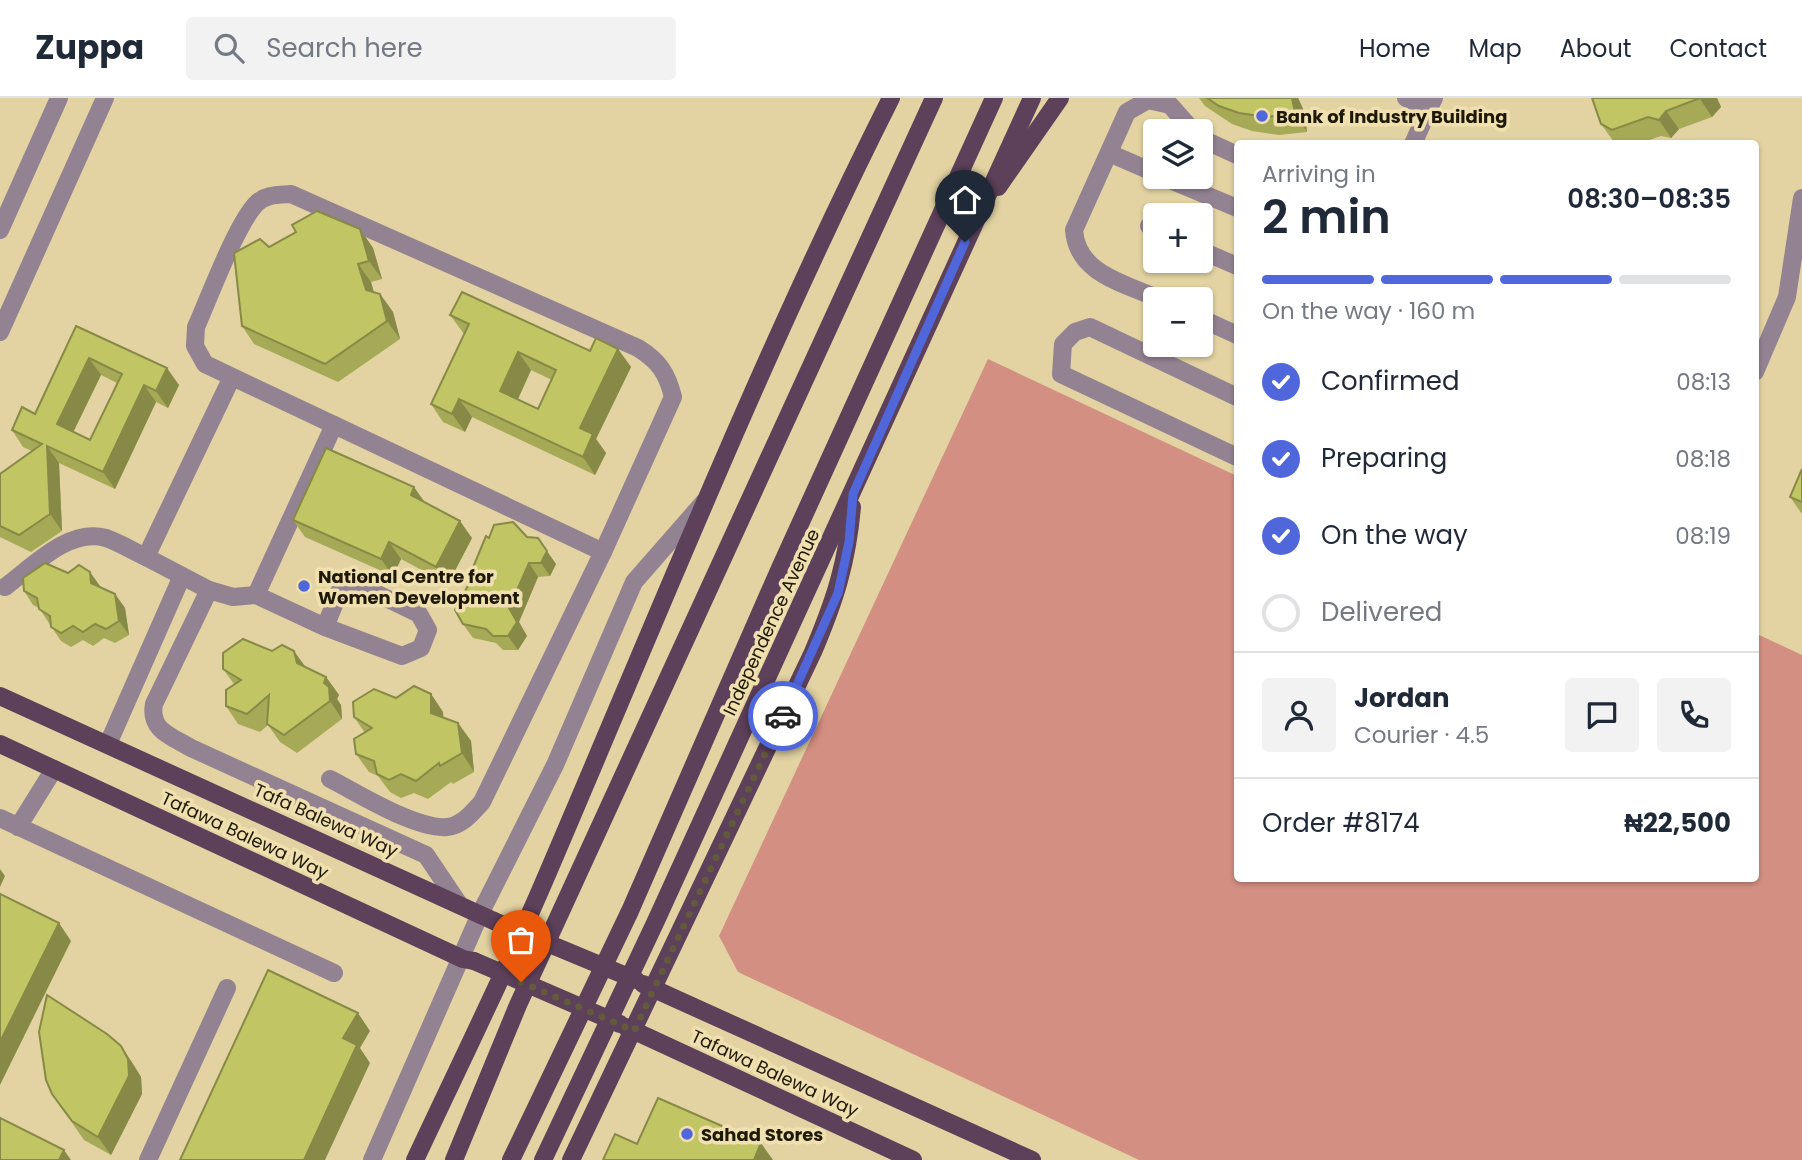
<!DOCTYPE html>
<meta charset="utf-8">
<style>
:root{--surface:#fff;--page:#f2f2f3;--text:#1f2937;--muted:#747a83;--line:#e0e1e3;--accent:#5067dc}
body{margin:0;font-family:Poppins,sans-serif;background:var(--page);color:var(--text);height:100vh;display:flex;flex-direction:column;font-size:26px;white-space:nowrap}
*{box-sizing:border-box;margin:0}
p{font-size:23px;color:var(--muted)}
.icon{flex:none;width:38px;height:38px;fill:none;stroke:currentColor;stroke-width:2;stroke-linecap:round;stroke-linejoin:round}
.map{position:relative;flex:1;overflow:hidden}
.drawer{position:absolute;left:1234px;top:42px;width:525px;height:742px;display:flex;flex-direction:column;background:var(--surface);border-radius:7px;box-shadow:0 2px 5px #0004}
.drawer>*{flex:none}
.tools{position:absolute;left:1143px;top:21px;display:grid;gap:14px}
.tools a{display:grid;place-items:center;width:70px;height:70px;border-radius:7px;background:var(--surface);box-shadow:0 2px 5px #0004;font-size:35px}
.pin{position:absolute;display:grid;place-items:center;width:60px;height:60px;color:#fff;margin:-72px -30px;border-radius:50% 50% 50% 0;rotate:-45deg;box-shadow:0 0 7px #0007}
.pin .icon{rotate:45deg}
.courier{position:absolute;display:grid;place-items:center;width:70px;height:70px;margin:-35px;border:5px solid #5067dc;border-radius:50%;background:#fff;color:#222;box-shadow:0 2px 9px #0007}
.summary em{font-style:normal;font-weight:600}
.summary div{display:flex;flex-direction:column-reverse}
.summary{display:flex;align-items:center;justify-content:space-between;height:119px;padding:0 28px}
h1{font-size:46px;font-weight:600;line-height:52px}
.bar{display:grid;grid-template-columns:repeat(4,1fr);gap:10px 7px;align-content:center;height:84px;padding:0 28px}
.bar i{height:9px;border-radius:5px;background:var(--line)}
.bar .selected{background:var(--accent)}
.bar p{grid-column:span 4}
.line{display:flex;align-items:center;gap:18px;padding:0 28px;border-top:2px solid var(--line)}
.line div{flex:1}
.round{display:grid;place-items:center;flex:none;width:74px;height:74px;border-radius:7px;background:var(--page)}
ol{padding:0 28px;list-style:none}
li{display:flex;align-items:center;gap:21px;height:77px}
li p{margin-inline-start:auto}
li .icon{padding:7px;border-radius:50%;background:var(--accent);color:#fff;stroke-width:4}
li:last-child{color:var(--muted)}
li i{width:38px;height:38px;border:4px solid var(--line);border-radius:50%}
header{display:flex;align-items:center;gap:42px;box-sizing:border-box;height:98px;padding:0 35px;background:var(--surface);border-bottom:2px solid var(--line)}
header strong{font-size:33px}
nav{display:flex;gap:38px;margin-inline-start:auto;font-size:24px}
.search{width:490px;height:63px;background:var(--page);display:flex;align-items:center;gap:18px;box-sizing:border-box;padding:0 24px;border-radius:7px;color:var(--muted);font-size:26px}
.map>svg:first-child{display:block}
.green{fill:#d38f82}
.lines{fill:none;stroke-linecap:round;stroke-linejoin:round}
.minor{stroke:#938291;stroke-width:18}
.major{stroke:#5d405a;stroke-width:18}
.major-bridge{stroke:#5d405a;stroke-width:18}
.wall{fill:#a6a956;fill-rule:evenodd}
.shaded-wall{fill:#878a46}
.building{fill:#c1c564;stroke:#878a46;stroke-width:2;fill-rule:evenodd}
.done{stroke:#63593d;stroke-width:7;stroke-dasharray:0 12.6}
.route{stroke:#5067dc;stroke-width:9}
.poi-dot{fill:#5067dc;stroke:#f0e0af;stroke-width:2.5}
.labels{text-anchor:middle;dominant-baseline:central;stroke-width:7;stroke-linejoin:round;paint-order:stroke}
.poi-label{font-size:18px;font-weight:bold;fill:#1e1806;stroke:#f0e0af;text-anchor:start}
.street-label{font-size:18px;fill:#1e1806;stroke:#f0e0af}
</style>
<header>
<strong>Zuppa</strong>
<div class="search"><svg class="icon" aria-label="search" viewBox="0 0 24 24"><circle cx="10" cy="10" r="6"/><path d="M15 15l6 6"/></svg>Search here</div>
<nav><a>Home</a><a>Map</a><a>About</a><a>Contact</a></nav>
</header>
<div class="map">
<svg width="1802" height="1062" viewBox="0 0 1802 1062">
<rect width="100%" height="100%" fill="#e3d3a2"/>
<polygon class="green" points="988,261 1237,378 1237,780 1755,780 1755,535 1802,557 1802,1062 1139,1062 738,874 719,838"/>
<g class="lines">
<g class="minor">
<polyline points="1406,0 1429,10 1434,0"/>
<polyline points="1200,40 1237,57"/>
<polyline points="1413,46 1429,10"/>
<polyline points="1109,55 1155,75"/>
<polyline points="1163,79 1237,110"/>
<path d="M291,96L638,250C659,263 667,275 673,299L603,454L205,266L195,248L196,229C209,200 236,127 256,106C265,96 279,97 291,96Z"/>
<polyline points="1149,128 1155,131"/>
<polyline points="0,132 59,0"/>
<polyline points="1200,152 1237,168"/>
<path d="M1159,201C1124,185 1077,176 1074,132L1127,14L1148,2L1170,7L1193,33"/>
<polyline points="1200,220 1237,237"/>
<polyline points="0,234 105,0"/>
<polyline points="1755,274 1787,199 1802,100"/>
<polyline points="231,281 146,459 209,492 233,499 256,497 325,529 402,558 421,550 428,532 419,516 355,485 341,490 325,529"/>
<polyline points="1237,299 1090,229 1075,234 1063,246 1061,276 1237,359"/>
<path d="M5,489C32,469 69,429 106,440C120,445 133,453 146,459"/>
<path d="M209,492L154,606C149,632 171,638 191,650L426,757L459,806"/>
<polyline points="256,497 334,327"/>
<polyline points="108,646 182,478"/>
<path d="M330,681C358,695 416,732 447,729C462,728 473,714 482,704L603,454"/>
<polyline points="0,720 334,875"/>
<polyline points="18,729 54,671"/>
<polyline points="148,1062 227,890"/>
<polyline points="372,1062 480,816 555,667 634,484 704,404"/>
</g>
<g class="major">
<polyline points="998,89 1060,0"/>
<polyline points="0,598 494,823"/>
<polyline points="0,646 463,861 474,863"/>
<polyline points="643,886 1032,1062"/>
<polyline points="626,929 913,1062"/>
<path d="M415,1062C458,970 503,879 543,786C656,523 762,256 891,0"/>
<polyline points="454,1062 518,907 934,0"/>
<polyline points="511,1062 630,813 780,470 994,0"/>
<polyline points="543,1062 655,825 1032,0"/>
<path d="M571,1062L813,554C835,502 847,465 852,409"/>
</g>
<g class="major-bridge">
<polyline points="494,823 636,882"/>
<polyline points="474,863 620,926"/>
</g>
</g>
<g class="wall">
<polygon points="1199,0 1298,0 1304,13 1307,34 1279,37 1252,33 1232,26 1205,8"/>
<polygon points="1592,0 1717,0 1721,9 1712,19 1679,31 1671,40 1661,38 1638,46 1616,46 1614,44 1601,26"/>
<polygon points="360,131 373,150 382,181 371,184 374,194 380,196 393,214 400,241 338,284 254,246 242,228 269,149 296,134"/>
<path d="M450,217L590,253L618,251L631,269L596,341L606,355L595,377L472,319L465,334L443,324L431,306L464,236ZM531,272L552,282L538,311L518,301Z"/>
<path d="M76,228L179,287L168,310L156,304L115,391L59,365L62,433L31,454L0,439V376L32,353L23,349L12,332L35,316ZM101,277L117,285L90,342L73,334Z"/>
<polygon points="1802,371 1802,416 1790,399"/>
<polygon points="424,404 472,440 448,486 401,461 393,478 305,439 293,422"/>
<polygon points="527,439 556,466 550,478 538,479 519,524 527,538 518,552 503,552 496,545 473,540 463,526 471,482 469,479"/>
<polygon points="100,488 100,489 115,496 125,510 129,537 115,545 104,540 93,548 83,542 71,549 61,543 39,510 33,507 24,493"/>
<polygon points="306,570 326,579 339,597 337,601 341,607 342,621 297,655 280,644 268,627 260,634 238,626 226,608 234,586 223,571"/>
<polygon points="431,596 443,614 443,620 458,625 471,643 474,674 453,686 451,684 428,701 414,695 401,700 390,694 378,678 369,674 356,656 365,635 354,619 396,600"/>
<polygon points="121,948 133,966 141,979 142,996 111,1057 84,1042 52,996"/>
</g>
<g class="shaded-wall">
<polygon points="1292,0 1298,0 1304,13 1307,34 1295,15"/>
<polygon points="1700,0 1717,0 1721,9 1712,19 1700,1"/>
<polygon points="1666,13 1679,31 1671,40 1659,22"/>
<polygon points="360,131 373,150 382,181 369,163"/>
<polygon points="358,166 371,184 378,210 366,192"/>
<polygon points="380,196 393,214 400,241 387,223"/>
<polygon points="618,251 631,269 596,341 606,355 595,377 583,359 580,330"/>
<polygon points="518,254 531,272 513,312 500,293"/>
<polygon points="89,260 101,277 69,343 57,326"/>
<polygon points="167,270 179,287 168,310 156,293"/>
<polygon points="144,287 156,304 115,391 103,374"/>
<polygon points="459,301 472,319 465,334 452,316"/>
<polygon points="47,348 59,365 62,433 50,416"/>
<polygon points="414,389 426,406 411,397"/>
<polygon points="460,423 472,440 448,486 436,469"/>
<polygon points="538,440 556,466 550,478 541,465"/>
<polygon points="389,444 401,461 393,478 381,461"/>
<polygon points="529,465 538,479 519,524 527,538 518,552 508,538 509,510"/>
<polygon points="90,474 100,488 101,499 91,485"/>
<polygon points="115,496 125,510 129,537 119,523"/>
<polygon points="294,553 307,571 297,565"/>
<polygon points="326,579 339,597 337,601 341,607 342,621 330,603 324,585"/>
<polygon points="431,596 443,614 444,633 431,615"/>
<polygon points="458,625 471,643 474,674 462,655"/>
<polygon points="0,771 5,778 0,789"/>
<polygon points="59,825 71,843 0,987 0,944"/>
<polygon points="358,915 370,933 360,950 370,965 325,1062 304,1062 343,940"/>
<polygon points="121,948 133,966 141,979 142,996 111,1057 98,1039"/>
<polygon points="761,1045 773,1062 754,1062"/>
<polygon points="64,1052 71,1062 59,1062"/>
</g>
<g class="building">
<polygon points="1207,0 1292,0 1295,15 1266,19 1239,15 1219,8"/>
<polygon points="1592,0 1700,0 1666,13 1659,22 1648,19 1612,32 1601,26"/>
<polygon points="317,113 360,131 369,163 358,166 366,192 380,196 387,223 325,266 242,228 234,155 260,141 269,149 296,134 292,127"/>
<path d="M462,194L590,253L596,240L618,251L580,330L593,336L583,359L459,301L452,316L431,306L469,226L450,217ZM518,254L556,272L538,311L500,293Z"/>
<path d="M76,228L167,270L156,293L144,287L103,374L47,348L50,416L19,437L0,428V376L42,346L12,332L22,309L35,316ZM89,260L122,276L90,342L57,326Z"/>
<polygon points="326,350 414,389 411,397 460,423 436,469 389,444 381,461 293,422"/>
<polygon points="1802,371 1802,404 1790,399"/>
<polygon points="513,424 527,439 538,440 547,453 541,465 529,465 509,510 517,524 508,538 493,538 486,531 463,526 455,512 472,480 469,479 486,438 489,440 494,427"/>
<polygon points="45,465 68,475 79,467 90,474 91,485 115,496 119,523 106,531 95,526 83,534 73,528 61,535 51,529 50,518 39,511 37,500 24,493 23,480"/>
<polygon points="243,541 272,553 282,547 294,553 297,565 326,579 324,585 329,589 330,603 284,637 267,626 269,597 247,616 226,608 226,592 241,582 223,571 223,555"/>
<polygon points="414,588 431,596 431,615 458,625 462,655 440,668 439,665 416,683 401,676 389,682 377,676 374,663 356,656 354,641 372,630 354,619 353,604 374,591 396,600"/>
<polygon points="0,796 59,825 0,944"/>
<polygon points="268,872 358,915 343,940 357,947 304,1062 180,1062"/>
<polygon points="47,897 107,936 121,948 128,961 129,978 98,1039 72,1023 52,996 46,982 39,934"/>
<polygon points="658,1000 761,1045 754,1062 603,1062 615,1036 637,1046"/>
<polygon points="0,1020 64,1052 59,1062 0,1062"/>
</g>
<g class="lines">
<polyline class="done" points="521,884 634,933 783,618"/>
<polyline class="route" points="783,618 838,495 849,444 853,396 965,144"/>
</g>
<g class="poi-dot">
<circle cx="1262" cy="18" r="7"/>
<circle cx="304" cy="488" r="7"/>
<circle cx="687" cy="1036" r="7"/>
</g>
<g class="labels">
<g class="poi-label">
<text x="1276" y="18">Bank of Industry Building</text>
<text x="318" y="478">National Centre for<tspan x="318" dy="21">Women Development</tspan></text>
<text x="701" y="1036">Sahad Stores</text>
</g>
<g class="street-label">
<text transform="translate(771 524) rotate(-65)">Independence Avenue</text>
<text transform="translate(326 722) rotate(24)">Tafa Balewa Way</text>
<text transform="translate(245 737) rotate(25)">Tafawa Balewa Way</text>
<text transform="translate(775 975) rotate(25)">Tafawa Balewa Way</text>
</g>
</g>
</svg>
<div class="tools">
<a><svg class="icon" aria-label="layers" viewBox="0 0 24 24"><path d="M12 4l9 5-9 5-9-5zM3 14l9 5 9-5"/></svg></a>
<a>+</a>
<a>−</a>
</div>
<div class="pin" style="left:521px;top:884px;background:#ea580c"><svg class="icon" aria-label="bag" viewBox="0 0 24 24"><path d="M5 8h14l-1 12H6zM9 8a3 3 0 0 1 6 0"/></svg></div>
<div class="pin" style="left:965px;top:144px;background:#1f2937"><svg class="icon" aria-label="home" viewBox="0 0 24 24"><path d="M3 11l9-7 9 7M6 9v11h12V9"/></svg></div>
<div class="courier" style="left:783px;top:618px"><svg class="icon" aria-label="car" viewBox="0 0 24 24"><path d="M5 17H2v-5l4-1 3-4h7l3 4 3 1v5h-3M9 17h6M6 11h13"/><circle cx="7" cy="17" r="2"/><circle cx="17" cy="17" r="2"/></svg></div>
<section class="drawer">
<div class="summary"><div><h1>2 min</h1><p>Arriving in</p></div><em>08:30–08:35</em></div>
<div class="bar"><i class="selected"></i><i class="selected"></i><i class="selected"></i><i></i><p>On the way · 160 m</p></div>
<ol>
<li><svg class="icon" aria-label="check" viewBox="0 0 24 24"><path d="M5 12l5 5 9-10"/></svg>Confirmed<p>08:13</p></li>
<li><svg class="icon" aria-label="check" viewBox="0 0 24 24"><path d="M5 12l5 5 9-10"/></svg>Preparing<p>08:18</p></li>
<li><svg class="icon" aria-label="check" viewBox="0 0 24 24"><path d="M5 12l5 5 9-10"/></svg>On the way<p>08:19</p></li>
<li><i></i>Delivered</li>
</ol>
<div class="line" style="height:126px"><a class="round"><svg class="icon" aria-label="person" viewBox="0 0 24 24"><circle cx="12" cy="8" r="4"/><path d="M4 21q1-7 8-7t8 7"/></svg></a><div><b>Jordan</b><p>Courier · 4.5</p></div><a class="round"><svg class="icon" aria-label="chat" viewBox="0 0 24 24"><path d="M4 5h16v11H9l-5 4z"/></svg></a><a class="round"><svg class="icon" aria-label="phone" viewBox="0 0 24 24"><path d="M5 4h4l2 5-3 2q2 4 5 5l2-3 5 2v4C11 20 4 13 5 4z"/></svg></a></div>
<div class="line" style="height:91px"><div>Order #8174</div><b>₦22,500</b></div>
</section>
</div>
